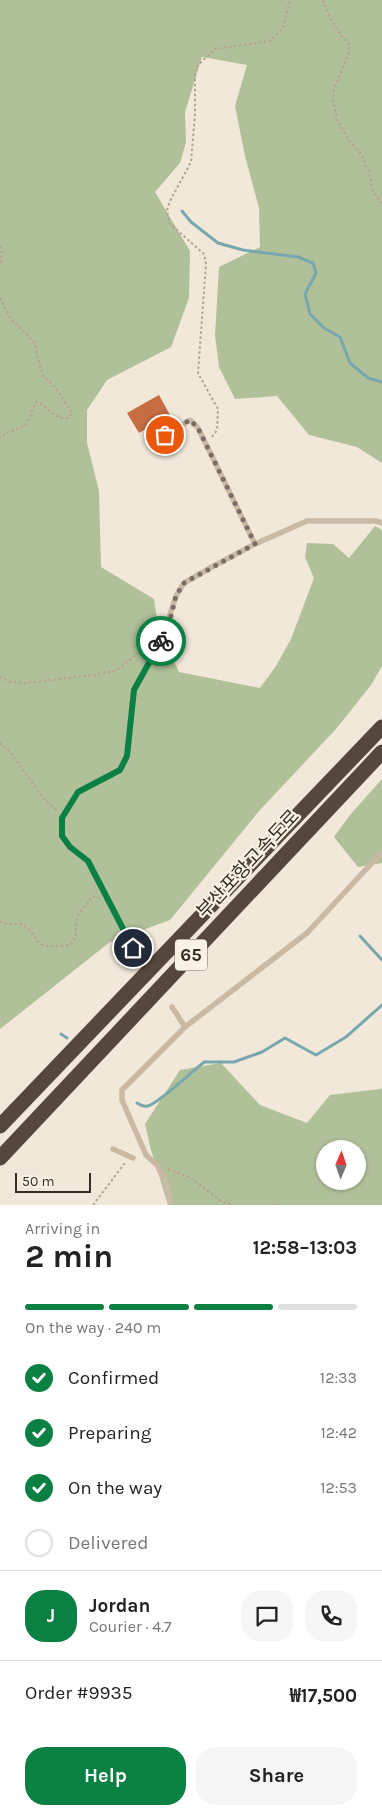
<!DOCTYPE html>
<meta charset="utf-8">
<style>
:root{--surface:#fff;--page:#f6f6f6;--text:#222;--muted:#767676;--line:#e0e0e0;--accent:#0b8043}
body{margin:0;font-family:Karla,"Noto Sans KR",sans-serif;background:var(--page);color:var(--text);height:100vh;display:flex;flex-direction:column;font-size:19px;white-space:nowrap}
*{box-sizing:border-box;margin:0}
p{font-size:16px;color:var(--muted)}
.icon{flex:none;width:28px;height:28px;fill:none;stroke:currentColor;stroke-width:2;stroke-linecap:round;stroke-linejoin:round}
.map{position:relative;height:1205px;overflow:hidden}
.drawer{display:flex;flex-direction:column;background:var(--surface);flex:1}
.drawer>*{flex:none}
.needle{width:32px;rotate:2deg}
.controls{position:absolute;left:316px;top:1140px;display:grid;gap:10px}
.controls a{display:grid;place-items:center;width:50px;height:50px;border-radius:50%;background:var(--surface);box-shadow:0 1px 4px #0004;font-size:25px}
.scale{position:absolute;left:15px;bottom:12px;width:76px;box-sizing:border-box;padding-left:5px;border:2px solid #352c26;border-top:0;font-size:14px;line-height:18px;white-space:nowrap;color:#352c26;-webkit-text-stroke:4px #f9f2e5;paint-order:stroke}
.pin{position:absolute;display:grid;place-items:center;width:42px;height:42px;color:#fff;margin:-21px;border:2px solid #fff;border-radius:50%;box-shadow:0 1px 5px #0007}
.courier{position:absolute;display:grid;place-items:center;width:50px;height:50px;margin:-25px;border:4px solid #0b8043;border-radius:50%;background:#fff;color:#222;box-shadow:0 1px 6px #0007}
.summary em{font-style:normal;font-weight:700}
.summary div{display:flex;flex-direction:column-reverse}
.summary{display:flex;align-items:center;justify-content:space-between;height:85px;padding:0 25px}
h1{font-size:32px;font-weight:700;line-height:38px}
.bar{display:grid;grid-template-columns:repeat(4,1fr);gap:8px 5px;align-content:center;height:60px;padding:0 25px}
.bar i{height:6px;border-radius:4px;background:var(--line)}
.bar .current{background:var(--accent)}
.bar p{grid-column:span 4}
.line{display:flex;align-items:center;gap:12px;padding:0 25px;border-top:1px solid var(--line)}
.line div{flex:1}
.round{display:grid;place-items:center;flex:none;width:52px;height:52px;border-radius:20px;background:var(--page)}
ol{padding:0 25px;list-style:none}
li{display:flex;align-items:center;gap:15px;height:55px}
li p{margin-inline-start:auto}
li .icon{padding:5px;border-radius:50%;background:var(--accent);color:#fff;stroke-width:4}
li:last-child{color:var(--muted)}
li i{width:28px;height:28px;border:2px solid var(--line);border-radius:50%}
.primary-button{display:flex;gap:10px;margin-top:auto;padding:10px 25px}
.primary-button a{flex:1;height:58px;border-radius:20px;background:var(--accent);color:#fff;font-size:20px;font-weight:700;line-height:58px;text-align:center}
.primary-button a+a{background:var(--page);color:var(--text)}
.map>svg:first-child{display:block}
.green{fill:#b0c099;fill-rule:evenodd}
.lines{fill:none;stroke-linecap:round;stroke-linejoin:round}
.stream{stroke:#78a8ae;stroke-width:3}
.building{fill:#c76d42}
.path{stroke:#b5a38f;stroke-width:2;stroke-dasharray:2.5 2.5;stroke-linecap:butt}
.lane{stroke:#c9b9a5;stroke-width:5.5}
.highway{stroke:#56473d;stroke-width:15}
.done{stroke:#776e65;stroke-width:5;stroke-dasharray:0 9}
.route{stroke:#0b8043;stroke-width:6}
.labels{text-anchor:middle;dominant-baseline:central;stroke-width:4.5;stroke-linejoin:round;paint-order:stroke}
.shield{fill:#f9f2e5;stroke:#70675f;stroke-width:1}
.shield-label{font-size:18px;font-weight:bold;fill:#352c26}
.street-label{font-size:19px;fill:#352c26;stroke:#f9f2e5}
</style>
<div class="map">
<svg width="382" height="1205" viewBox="0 0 382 1205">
<rect width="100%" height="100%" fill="#f1e8d9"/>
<g class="green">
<polygon points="0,0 382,0 382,463 357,447 309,435 277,396 235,399 219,367 215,335 219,267 260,247 259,208 245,156 235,106 247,65 202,57 185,112 186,142 180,163 155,192 190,251 189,298 171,347 107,380 87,410 87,443 99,491 101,567 154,599 158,627 179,672 260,688 276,666 291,639 314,578 305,557 307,543 333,544 349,558 375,526 382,530 382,666 371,685 336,729 259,811 170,920 110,942 0,1029"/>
<polygon points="382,779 382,863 358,867 334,837 350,815"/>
<path d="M221,1063L260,1105L307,1123L330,1095L380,1089L382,1088V1205H168L151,1150L145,1124L180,1070ZM325,1149H358V1181H325Z"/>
</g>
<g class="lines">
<g class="stream">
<polyline points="182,211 191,222 218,243 243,250 298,257 313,263 316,273 305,294 310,314 324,328 340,337 350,363 368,378 382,382"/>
<polyline points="360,936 382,960"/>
<polyline points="61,1034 67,1038"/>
<path d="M137,1103C140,1105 144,1107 148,1106C158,1104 194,1070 204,1062H234L262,1052L285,1038L316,1055L346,1037L382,1005"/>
</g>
</g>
<polygon class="building" points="159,395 170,415 139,433 127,413"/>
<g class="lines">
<g class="path">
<path d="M323,0C330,17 335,31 349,43V53L334,89L333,99L337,120L348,139L362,155L369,172L373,191L382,204"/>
<polyline points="0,246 2,253 0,265"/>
<path d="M0,298L11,319L34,342L43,376L55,387L72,413L68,418C55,420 48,406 36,402L26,425L6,433L0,438"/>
<polyline points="212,437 217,430 218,409 198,373 206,264 204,254 169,223 167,210 170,201 191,162 195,114 195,68 215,49 270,41 283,28 290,0"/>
<polyline points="0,677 10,682 25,683 94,675 117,670 147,646"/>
<polyline points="0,743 10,752 44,799 58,811"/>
<path d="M0,921C8,927 19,921 26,927C42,940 33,948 61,946C64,946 69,946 72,943C78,936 74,924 78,916C81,908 87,907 91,897L96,896L99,898"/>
<polyline points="168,1169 191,1178 221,1201 232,1205"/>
<polyline points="93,1205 125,1163"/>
<polyline points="276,1205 278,1205"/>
</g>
<g class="lane">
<polyline points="152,443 190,420 198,428 255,544"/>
<polyline points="133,947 88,861 69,847 62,836 62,818 78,792 119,770 127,756 134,690 164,633 176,596 184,583 210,568 255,544 307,521 376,521 382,523"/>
<polyline points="185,1027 307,933 382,852"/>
<polyline points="113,1149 133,1158"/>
<polyline points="171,1205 166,1183 157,1165 146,1155 122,1100 122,1090 185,1027 172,1007"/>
</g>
<g class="highway">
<polyline points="0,1126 382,727"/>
<polyline points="0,1158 382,752"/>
</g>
</g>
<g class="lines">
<polyline class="done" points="161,641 170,620 176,596 184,583 255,544 198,428 190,420 165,435"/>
<polyline class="route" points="133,948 88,861 70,847 62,836 62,818 78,792 120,770 127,756 134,690 161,641"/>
</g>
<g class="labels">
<rect class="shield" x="175" y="939.5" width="32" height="31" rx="4"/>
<g class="shield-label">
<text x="191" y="955">65</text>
</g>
<g class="street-label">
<text transform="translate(248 864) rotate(-47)">부산포항고속도로</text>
</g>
</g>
</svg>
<div class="controls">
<a><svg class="needle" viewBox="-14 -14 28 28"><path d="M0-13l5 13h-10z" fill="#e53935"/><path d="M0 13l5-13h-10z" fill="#767676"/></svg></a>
</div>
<div class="scale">50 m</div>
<div class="pin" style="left:165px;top:435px;background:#ea580c"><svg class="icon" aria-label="bag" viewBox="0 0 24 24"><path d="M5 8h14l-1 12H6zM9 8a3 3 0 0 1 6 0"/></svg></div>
<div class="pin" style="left:133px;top:948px;background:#1f2937"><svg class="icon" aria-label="home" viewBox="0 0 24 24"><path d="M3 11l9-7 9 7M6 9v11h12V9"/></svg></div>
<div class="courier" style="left:161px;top:641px"><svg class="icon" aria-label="bike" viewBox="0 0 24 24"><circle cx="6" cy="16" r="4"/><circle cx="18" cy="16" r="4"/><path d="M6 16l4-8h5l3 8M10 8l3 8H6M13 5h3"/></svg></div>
</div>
<section class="drawer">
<div class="summary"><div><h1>2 min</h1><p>Arriving in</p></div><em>12:58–13:03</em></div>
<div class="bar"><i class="current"></i><i class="current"></i><i class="current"></i><i></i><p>On the way · 240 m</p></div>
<ol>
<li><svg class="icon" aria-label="check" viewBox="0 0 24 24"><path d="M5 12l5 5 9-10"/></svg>Confirmed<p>12:33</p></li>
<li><svg class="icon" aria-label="check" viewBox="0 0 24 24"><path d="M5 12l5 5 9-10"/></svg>Preparing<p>12:42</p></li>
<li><svg class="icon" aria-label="check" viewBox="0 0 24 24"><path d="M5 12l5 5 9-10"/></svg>On the way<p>12:53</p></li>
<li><i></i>Delivered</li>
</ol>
<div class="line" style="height:90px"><b class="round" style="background:var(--accent);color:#fff">J</b><div><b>Jordan</b><p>Courier · 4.7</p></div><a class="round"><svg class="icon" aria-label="chat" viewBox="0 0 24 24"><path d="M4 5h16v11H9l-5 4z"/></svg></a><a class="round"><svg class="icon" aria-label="phone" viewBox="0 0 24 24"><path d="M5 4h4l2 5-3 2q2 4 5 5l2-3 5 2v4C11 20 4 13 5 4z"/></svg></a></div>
<div class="line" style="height:65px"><div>Order #9935</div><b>₩17,500</b></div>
<div class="primary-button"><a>Help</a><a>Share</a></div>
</section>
